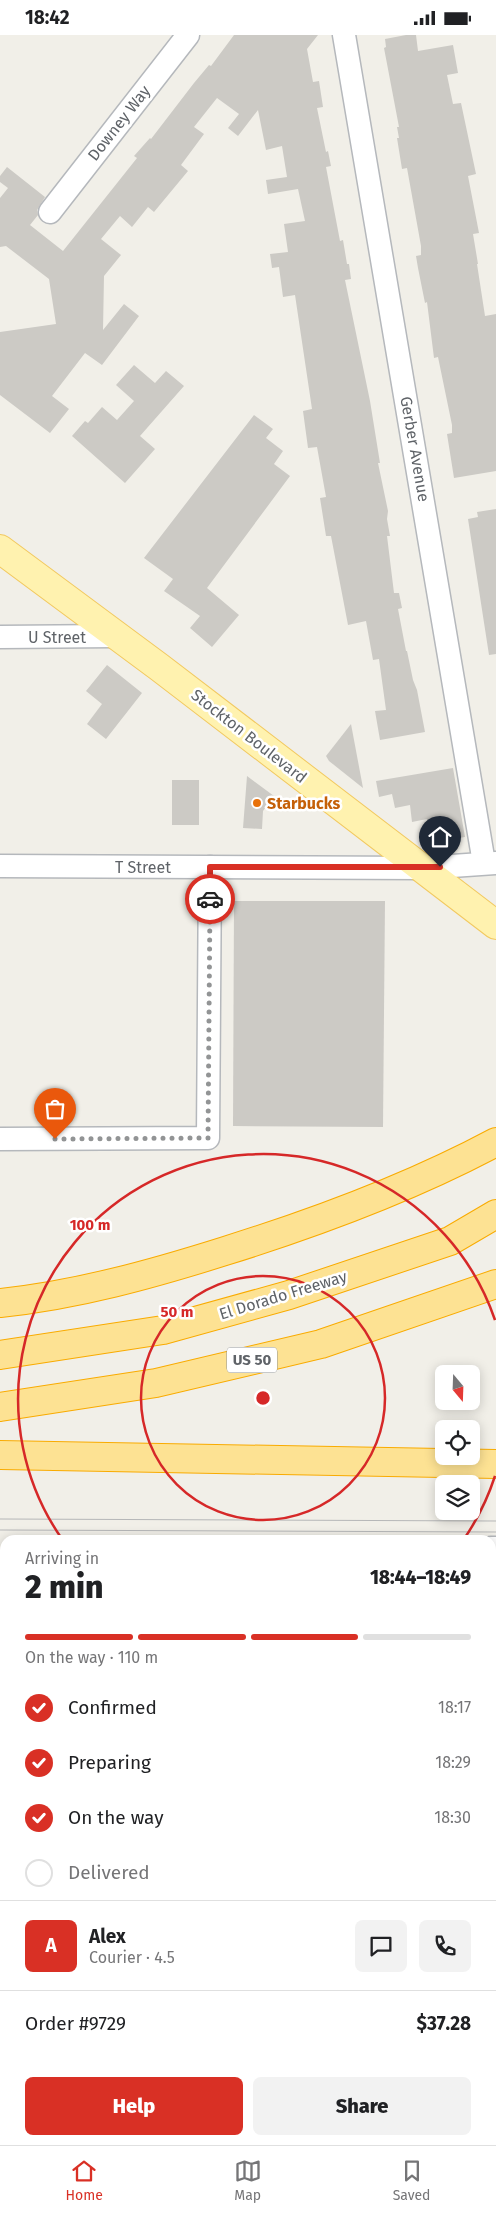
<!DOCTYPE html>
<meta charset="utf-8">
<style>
:root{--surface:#fff;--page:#f2f2f2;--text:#202124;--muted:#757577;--line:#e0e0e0;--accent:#d93025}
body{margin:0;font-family:"Fira Sans",sans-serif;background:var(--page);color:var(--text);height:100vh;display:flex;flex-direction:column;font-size:19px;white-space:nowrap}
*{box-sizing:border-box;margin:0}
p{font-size:16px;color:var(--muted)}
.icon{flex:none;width:28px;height:28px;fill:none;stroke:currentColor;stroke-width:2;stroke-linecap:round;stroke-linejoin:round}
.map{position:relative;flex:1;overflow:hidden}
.drawer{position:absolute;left:0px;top:1500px;width:496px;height:610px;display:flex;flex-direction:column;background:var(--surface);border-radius:15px 15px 0 0;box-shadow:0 2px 12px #0003}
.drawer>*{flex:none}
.needle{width:32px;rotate:161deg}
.buttons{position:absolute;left:435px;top:1330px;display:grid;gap:10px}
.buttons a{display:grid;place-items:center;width:45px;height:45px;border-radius:8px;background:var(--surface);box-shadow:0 2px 12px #0003;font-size:25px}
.pin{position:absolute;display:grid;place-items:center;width:42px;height:42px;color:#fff;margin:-51px -21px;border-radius:50% 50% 50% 0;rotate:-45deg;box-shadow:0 0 5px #0007}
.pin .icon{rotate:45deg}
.courier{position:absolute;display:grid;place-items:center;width:50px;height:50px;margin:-25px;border:4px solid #d93025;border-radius:50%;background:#fff;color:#222;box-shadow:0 1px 6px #0007}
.overview em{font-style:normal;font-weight:800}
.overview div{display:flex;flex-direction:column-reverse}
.overview{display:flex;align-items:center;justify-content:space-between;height:85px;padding:0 25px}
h1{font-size:32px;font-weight:800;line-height:38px}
.bar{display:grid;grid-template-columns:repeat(4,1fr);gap:8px 5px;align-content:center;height:60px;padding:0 25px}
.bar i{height:6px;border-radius:4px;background:var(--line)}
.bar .current{background:var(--accent)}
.bar p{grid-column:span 4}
.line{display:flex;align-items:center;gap:12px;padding:0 25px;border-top:1px solid var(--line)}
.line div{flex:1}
.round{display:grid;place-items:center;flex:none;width:52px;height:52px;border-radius:8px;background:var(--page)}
ol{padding:0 25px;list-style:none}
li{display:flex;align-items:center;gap:15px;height:55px}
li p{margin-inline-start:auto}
li .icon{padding:5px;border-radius:50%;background:var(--accent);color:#fff;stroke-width:4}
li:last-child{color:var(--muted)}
li i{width:28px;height:28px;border:2px solid var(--line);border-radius:50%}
.button{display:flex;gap:10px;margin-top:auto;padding:10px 25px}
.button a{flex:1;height:58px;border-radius:8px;background:var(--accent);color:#fff;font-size:20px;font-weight:800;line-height:58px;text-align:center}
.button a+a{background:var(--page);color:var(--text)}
.status{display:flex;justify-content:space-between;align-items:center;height:35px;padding:0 25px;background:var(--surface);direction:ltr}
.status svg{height:14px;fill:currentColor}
.menu{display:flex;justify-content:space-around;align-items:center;height:70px;border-top:1px solid var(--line);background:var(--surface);font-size:14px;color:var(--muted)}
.menu a{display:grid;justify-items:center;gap:2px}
.menu .current{color:var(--accent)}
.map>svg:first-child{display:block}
.building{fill:#cccac5}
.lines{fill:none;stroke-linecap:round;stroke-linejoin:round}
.minor-casing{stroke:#b5b8bc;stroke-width:25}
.major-casing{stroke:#f2c960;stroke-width:30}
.highway-casing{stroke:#f9ab00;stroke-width:30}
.minor{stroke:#fff;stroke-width:22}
.major{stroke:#fff2af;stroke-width:28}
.highway{stroke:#fde293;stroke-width:28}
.tram{stroke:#b6b7b8;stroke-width:1}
.done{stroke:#929495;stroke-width:5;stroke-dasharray:0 9}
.route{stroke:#d93025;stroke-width:6}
.ring{fill:none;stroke:#d62828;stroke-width:2.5}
.food-dot{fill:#e8710a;stroke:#fff;stroke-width:2}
.labels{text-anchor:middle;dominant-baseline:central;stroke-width:5;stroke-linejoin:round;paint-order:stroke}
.shield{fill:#fff;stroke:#8f9295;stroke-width:1}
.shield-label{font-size:15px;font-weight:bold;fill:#5f6368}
.street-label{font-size:16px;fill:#5f6368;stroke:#fff}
.food-label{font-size:16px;font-weight:bold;fill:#c56008;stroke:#fff;text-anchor:start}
.centre{fill:#d62828;stroke:#fff;stroke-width:2.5}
.ring-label{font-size:15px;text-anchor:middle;font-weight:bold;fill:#d62828;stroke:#fff;stroke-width:5;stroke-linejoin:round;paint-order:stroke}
</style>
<div class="status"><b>18:42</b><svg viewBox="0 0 49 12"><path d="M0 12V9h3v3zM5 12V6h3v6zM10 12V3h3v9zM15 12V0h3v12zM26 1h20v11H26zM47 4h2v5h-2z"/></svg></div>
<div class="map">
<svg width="496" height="2110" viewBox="0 0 496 2110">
<rect width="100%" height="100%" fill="#f1efe8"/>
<g class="building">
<polygon points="234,0 318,0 307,14 313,47 319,46 323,72 317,73 326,117 328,116 331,131 326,132 340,206 343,205 347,229 349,229 351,244 345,245 370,366 380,428 378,428 388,476 387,484 390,501 387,501 394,558 399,558 402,573 398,574 406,616 407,616 413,645 417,655 425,697 380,705 375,676 386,675 379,624 373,625 366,586 348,590 331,501 326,501 320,463 326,462 317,412 308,413 303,376 312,374 295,260 283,262 279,232 272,233 270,219 288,217 284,189 305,186 298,154 268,159 266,145 287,142 282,111 266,115 258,75 238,101 228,93 239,79 217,63 194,92 204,99 181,130 188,136 154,177 148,172 132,192 120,181 101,204 121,220 104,241 103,295 124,269 139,281 102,330 85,318 52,361 69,374 50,398 0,360 0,297 56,289 49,244 6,211 0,212 0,163 8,153 0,147 0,141 7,132 45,162 37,175 38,180 30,190 63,216 137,123 134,121 150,103 151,104 194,48 209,30 211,31"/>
<polygon points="406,0 416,0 418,16 453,10 458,38 447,40 453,69 461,68 476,139 468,141 479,198 473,199 478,229 477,229 485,281 496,279 496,436 454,443 447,399 452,398 452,390 438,322 434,323 427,267 425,268 418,233 416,221 421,220 421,211 407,133 402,134 397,103 399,103 397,92 399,92 384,13 386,12 385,4"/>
<polygon points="134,330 155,348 166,336 184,351 140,401 155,414 125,448 72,401 85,386 88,388 102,372 117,385 134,366 116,350"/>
<polygon points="254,380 273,394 266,403 283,416 274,429 290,441 207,553 239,580 212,612 190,593 200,581 164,556 173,544 144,523"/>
<polygon points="496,474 496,619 489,620 468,484 478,482 477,477"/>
<polygon points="107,630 142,658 106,704 87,689 102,669 86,656"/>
<polygon points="351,689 363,753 329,726 326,721"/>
<polygon points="453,733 465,802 446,805 445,799 430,802 427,784 412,787 410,770 395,773 392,759 379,762 376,746"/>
<polygon points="247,741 274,761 263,776 262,794 243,793"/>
<rect x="172" y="745" width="27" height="45"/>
<polygon points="234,866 385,866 383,1092 233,1091"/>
</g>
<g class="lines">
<defs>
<g id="minor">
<polyline points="344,0 484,828"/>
<polyline points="50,177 188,0"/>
<polyline points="0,602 115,601"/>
<polyline points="0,831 423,833 496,828"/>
<polyline points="0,1104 208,1103 210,832"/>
<polyline points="491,1513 496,1513"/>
<polyline points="0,2057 5,2057"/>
<polyline points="491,2062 496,2062"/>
<polyline points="252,2105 252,2110"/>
</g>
<polyline id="major" points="0,514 159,632 496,890"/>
<g id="highway">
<path d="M0,1268C77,1260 152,1239 225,1216C318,1187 410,1153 496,1107"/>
<polyline points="0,1320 163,1295 289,1260 450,1206 496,1179"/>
<polyline points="0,1372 156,1348 321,1309 496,1249"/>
<polyline points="0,1420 496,1429"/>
</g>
</defs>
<use href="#minor" class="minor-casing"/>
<use href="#major" class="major-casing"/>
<use href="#highway" class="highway-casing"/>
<use href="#minor" class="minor"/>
<use href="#major" class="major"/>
<use href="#highway" class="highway"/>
<g class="tram">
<polyline points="0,1484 496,1486"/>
<polyline points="0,1495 496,1497"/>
</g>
</g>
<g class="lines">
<polyline class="done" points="55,1104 208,1103 210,864"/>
<polyline class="route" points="210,864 210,832 440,832"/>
</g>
<g class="ring">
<circle cx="263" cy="1363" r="122"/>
<path d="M495 1441A245 245 0 0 1 464 1504M62 1504A245 245 0 1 1 495 1285"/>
</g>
<circle class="food-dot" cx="257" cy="768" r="5"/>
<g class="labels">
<rect class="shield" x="227" y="1312.5" width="50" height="25" rx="4"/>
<g class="shield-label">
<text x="252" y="1325">US 50</text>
</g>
<g class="street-label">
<text transform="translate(119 88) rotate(-52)">Downey Way</text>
<text transform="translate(415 414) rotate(80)">Gerber Avenue</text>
<text x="57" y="602">U Street</text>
<text transform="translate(249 701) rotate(38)">Stockton Boulevard</text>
<text x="143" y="832">T Street</text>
<text transform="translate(283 1260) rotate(-17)">El Dorado Freeway</text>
</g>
<g class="food-label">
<text x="267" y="768">Starbucks</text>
</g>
</g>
<circle cx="263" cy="1363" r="8" class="centre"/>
<g class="ring-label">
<text x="90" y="1195">100 m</text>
<text x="177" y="1282">50 m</text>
</g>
</svg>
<div class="buttons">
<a><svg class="needle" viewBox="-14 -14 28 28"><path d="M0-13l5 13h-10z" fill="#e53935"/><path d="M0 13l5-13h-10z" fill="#757577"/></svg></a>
<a><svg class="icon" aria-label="locate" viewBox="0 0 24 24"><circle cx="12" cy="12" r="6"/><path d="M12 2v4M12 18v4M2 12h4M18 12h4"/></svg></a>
<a><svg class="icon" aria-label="layers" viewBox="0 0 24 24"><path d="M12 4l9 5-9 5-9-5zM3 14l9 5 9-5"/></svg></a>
</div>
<div class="pin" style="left:55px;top:1104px;background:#ea580c"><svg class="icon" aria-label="bag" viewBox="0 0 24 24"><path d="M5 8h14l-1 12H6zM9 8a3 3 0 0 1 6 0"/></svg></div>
<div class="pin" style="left:440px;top:832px;background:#1f2937"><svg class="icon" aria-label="home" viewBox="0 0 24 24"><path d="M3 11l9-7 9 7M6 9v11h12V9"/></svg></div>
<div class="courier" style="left:210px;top:864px"><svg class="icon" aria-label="car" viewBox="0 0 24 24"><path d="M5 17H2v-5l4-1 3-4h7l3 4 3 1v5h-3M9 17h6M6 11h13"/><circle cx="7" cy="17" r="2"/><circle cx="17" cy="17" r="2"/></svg></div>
<section class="drawer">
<div class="overview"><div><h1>2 min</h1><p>Arriving in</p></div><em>18:44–18:49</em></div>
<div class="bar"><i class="current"></i><i class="current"></i><i class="current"></i><i></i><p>On the way · 110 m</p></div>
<ol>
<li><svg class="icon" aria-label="check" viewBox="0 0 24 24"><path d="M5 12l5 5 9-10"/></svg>Confirmed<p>18:17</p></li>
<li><svg class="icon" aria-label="check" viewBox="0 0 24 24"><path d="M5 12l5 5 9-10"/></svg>Preparing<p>18:29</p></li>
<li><svg class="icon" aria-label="check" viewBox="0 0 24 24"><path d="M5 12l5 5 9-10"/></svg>On the way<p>18:30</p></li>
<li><i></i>Delivered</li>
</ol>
<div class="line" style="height:90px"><b class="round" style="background:var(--accent);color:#fff">A</b><div><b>Alex</b><p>Courier · 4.5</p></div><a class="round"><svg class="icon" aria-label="chat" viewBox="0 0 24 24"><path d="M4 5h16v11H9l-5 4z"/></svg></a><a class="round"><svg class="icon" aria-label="phone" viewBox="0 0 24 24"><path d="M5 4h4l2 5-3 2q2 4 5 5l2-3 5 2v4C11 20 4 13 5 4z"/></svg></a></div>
<div class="line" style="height:65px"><div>Order #9729</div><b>$37.28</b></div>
<div class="button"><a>Help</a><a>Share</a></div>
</section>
</div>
<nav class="menu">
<a class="current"><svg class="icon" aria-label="home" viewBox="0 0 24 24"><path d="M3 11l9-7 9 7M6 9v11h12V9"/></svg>Home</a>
<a><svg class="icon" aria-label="map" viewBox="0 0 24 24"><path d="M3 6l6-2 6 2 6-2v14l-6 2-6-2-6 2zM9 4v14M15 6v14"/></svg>Map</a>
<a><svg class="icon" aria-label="saved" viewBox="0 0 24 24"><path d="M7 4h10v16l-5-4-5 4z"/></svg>Saved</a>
</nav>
